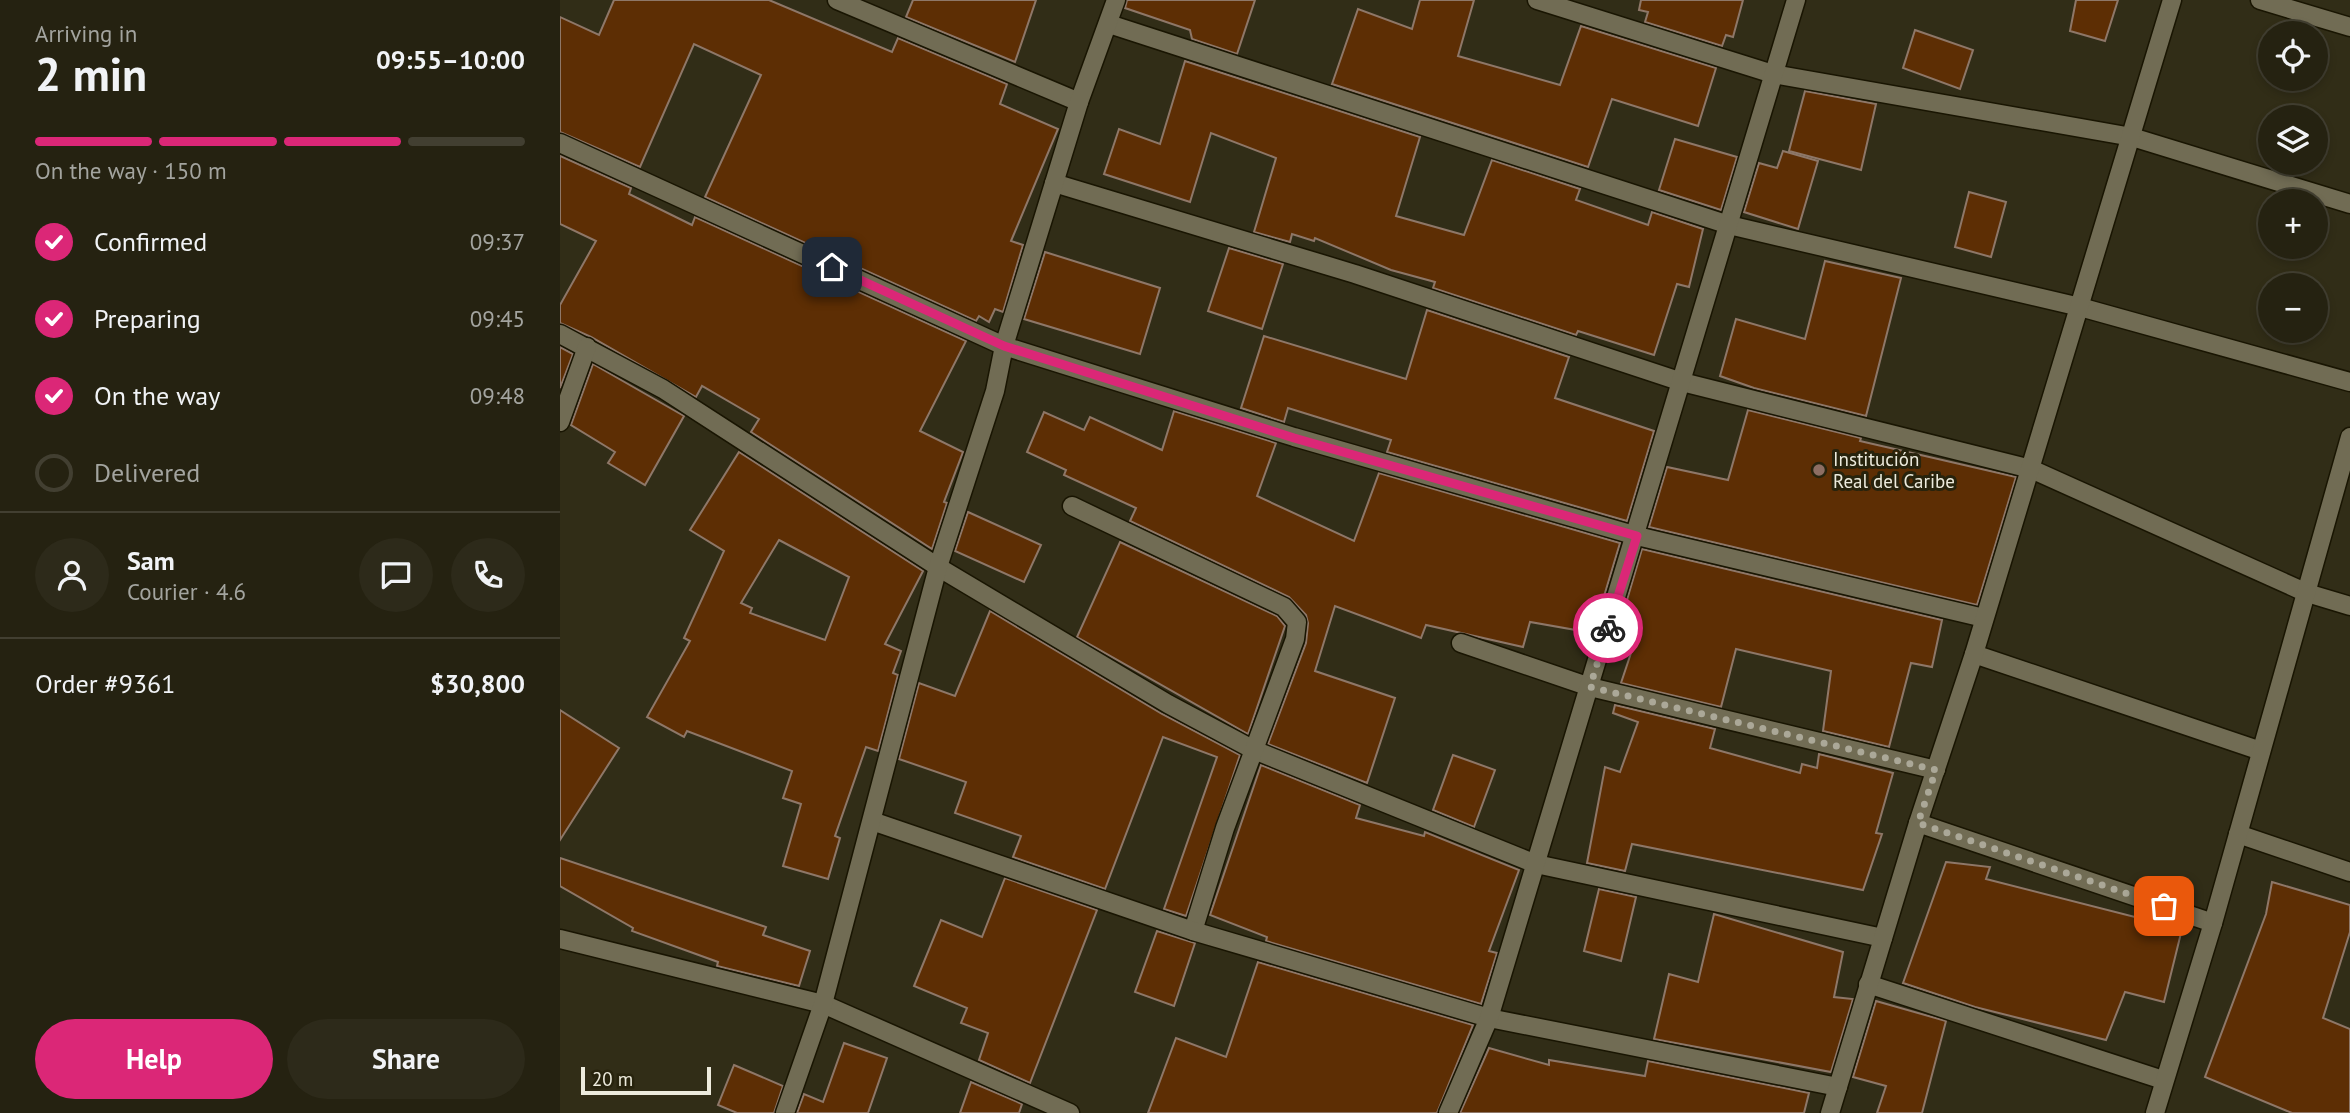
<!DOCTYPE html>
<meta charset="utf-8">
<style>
:root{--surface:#252211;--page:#2d2a1a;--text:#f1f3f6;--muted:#a3a49f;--line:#423f31;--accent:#db2777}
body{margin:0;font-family:"PT Sans",sans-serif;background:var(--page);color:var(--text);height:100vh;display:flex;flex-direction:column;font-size:26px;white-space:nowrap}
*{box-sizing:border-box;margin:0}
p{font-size:23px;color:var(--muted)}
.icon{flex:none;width:38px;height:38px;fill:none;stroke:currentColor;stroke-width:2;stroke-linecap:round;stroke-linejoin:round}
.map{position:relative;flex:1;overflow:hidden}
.details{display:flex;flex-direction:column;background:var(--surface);width:560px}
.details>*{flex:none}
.tools{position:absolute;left:1698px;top:21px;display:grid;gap:14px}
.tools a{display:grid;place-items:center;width:70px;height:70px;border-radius:50%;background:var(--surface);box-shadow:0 4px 10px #0003,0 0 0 2px var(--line);font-size:35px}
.scale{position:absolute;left:21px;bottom:18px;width:130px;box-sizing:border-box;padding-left:7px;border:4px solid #edebdd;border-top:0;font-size:19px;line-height:24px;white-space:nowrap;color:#edebdd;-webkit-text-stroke:5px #27230d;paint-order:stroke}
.pin{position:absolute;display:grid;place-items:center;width:60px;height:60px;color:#fff;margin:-30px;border-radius:14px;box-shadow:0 4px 10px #0006}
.courier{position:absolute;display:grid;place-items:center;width:70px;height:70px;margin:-35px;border:5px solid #db2777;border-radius:50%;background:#fff;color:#222;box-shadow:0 2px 9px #0007}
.overview em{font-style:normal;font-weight:700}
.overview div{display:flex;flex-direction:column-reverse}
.overview{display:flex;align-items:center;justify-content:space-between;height:119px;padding:0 35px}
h1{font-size:46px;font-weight:700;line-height:52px}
.bar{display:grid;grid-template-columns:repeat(4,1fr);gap:10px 7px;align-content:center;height:84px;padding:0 35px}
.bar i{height:9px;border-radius:5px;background:var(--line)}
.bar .active{background:var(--accent)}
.bar p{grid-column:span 4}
.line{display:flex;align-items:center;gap:18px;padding:0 35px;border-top:2px solid var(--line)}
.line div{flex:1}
.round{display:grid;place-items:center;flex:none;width:74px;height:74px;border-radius:37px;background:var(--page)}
ol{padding:0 35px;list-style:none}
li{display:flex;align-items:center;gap:21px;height:77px}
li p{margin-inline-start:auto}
li .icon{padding:7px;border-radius:50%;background:var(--accent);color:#fff;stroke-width:4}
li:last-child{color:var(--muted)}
li i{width:38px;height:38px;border:4px solid var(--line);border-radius:50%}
.cta{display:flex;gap:14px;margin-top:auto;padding:14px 35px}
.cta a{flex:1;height:80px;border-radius:42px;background:var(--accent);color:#fff;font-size:28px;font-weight:700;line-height:80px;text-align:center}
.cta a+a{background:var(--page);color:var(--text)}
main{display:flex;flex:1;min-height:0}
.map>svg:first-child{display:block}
.building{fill:#5d2e04;stroke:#8e7768;stroke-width:2;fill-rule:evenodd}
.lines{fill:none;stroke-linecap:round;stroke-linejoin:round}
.minor-casing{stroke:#191502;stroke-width:21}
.minor{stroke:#716c54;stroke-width:18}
.done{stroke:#aba898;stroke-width:7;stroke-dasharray:0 12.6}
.route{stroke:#db2777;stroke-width:9}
.education-dot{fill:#8d6e63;stroke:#27230d;stroke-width:2.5}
.labels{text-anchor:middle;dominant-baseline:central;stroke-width:6;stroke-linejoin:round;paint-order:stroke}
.poi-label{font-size:19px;fill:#edebdd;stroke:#27230d;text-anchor:start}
</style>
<main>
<section class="details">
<div class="overview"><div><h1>2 min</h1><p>Arriving in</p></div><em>09:55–10:00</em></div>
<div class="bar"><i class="active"></i><i class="active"></i><i class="active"></i><i></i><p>On the way · 150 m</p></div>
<ol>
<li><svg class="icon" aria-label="check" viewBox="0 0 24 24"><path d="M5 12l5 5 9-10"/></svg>Confirmed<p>09:37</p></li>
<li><svg class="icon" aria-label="check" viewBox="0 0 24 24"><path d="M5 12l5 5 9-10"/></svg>Preparing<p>09:45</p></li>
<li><svg class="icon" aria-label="check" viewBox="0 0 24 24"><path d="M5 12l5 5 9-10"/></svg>On the way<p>09:48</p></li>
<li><i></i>Delivered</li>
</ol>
<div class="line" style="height:126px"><a class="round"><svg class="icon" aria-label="person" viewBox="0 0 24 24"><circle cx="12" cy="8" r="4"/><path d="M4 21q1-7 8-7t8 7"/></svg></a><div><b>Sam</b><p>Courier · 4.6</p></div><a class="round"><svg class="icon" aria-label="chat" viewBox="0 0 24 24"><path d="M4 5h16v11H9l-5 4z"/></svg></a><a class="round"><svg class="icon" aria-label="phone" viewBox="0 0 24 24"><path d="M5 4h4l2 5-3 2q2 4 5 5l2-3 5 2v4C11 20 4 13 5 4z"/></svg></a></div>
<div class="line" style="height:91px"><div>Order #9361</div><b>$30,800</b></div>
<div class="cta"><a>Help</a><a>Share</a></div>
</section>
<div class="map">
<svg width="1790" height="1113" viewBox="0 0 1790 1113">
<rect width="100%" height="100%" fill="#312d17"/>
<g class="building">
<polygon points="54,0 209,0 332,52 338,38 447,84 440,104 498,129 451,241 463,245 443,312 435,309 429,322 419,316 416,321 145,197 201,75 134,44 80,167 0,132 0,17 39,35"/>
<polygon points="353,0 476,0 455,62 346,17"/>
<polygon points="567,0 695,0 677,54 632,39 630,30 565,8"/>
<polygon points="860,0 914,0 898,56 1000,85 1021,26 1156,68 1138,126 1052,99 1028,167 772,84 798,9 852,29"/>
<polygon points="1081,0 1183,0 1173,37 1166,35 1162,46 1085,22 1088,12 1079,10"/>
<polygon points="1516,0 1558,0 1545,41 1510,31"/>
<polygon points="1355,30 1413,50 1400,89 1343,68"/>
<polygon points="625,61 860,137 836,216 904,235 932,160 1020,189 1016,200 1088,225 1092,212 1143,229 1129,287 1117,284 1094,355 1018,331 1016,335 873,288 875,282 831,270 755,238 754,241 732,234 730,242 694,232 716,158 651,133 630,202 544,174 559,129 600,144"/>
<polygon points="1245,91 1316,104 1301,170 1229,151"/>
<polygon points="1115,139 1177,157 1161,210 1099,190"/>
<polygon points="1223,151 1258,161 1238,229 1184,212 1199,163 1217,168"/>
<polygon points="0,156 71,188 69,194 132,225 135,217 406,341 360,431 403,452 384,502 387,503 372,549 191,432 199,419 142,386 136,397 31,337 0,323 0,305 36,241 0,224"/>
<polygon points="1409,192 1446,202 1431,257 1395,247"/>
<polygon points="669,248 723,264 702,329 648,311"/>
<polygon points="485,252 600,288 580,354 464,319"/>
<polygon points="1265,261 1341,278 1306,416 1194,388 1160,376 1176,319 1245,339"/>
<polygon points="867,310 1009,357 995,398 1094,431 1067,521 827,452 831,440 728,408 724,422 681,408 704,336 846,379"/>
<polygon points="0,347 13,354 0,388"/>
<polygon points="33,364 124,416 85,485 48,463 55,452 11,425"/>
<polygon points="1188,410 1301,438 1300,441 1456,477 1417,605 1089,527 1107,467 1168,480"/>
<polygon points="614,411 716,443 697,496 794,541 819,473 1060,543 1033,633 970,622 963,647 866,625 861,638 775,606 755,671 835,698 807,783 708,744 746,643 748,623 746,615 729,597 570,521 576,508 504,475 506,470 467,452 484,412 524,430 530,417 602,450"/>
<path d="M179,452L363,571L325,644L341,651L333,673L338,675L318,751L306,747L275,836L280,838L268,879L223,866L241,804L223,798L232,771L127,731L124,737L87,717L130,641L124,638L164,551L130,530ZM219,540L289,577L265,640L190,613L192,608L181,603Z"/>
<polygon points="408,512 481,545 464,582 395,551"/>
<polygon points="560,542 717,616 725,626 688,734 517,637"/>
<polygon points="1082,549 1382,620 1372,667 1351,663 1329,747 1263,731 1271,671 1176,649 1161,707 1061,683 1075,641 1056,637"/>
<polygon points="430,611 602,714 680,755 626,916 604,909 657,757 603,737 545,889 453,857 461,836 395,813 406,782 339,759 359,683 395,696"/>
<polygon points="1055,705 1155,729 1150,748 1240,773 1242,764 1257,768 1259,754 1333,773 1316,833 1322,834 1303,890 1072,844 1065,871 1027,863 1045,767 1060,772 1078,722 1053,713"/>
<polygon points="0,710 59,748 0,840"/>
<polygon points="893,755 935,770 914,827 873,810"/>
<polygon points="701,765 800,805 796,818 864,836 865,832 959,870 929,951 937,953 921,1004 706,941 707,937 650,915"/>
<polygon points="0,858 206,927 203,935 250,951 239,986 157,966 158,962 72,931 73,928 0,886"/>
<polygon points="1386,862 1430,867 1426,879 1622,929 1604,1002 1565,992 1546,1040 1415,1007 1343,983"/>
<polygon points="445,878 537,910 470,1083 419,1060 428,1033 401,1023 407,1008 354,986 381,920 422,937"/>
<polygon points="1712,882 1790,905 1790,932 1763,1018 1790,1029 1790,1113 1732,1113 1645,1077 1706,914"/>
<polygon points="1039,889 1076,897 1061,961 1024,951"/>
<polygon points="1154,914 1283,952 1274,997 1293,999 1271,1072 1094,1039 1109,974 1138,982"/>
<polygon points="597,931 635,943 614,1006 575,992"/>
<polygon points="698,962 913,1025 877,1113 588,1113 616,1038 666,1057"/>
<polygon points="1316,1001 1386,1021 1362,1113 1317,1113 1326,1086 1293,1077"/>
<polygon points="284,1043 327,1058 308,1113 237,1113 244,1094 263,1102"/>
<polygon points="929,1048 989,1065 989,1060 1085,1076 1088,1061 1249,1093 1244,1113 900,1113"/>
<polygon points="174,1065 223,1086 214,1113 177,1113 158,1105"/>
<polygon points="411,1082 462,1104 459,1113 400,1113"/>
</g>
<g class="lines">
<defs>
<g id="minor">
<polyline points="277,0 519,102"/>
<polyline points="977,0 1213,74 1572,137 1790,204"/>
<polyline points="1700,0 1790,27"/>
<polyline points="549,24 1169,225 1520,307 1790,382"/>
<polyline points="0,143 444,346 734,437 1077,536 1424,618"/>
<polyline points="494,183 795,274 1122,382 1471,469 1747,593 1790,606"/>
<polyline points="0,334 103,389 378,567 608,704 694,750 976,864 1323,938"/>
<polyline points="0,422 27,347"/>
<polyline points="512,506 724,607 737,622 735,639 665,828 633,931"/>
<polyline points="901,643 1030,687 1376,770"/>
<polyline points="1414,654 1701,751"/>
<polyline points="312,821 633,931 929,1018 1278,1087"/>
<polyline points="1358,823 1653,923"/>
<polyline points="1678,834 1790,872"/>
<polyline points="0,939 263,1004 510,1113"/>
<polyline points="1308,984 1603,1080"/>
<polyline points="225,1113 263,1004 378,567 435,391 444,346 519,102 556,0"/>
<polyline points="888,1113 929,1018 1236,0"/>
<polyline points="1270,1113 1358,823 1414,654 1612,0"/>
<polyline points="1595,1113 1653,923 1790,437"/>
</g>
</defs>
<use href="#minor" class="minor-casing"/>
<use href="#minor" class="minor"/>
</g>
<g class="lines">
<polyline class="done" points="1048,628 1030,687 1376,770 1358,823 1604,906"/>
<polyline class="route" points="272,267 444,346 734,438 1077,536 1048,628"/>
</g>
<circle class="education-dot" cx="1259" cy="470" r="7"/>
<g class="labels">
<g class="poi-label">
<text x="1273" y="459">Institución<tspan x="1273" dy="22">Real del Caribe</tspan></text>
</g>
</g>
</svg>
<div class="tools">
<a><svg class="icon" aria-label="locate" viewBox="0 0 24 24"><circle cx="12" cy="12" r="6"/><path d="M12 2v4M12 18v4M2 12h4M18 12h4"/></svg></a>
<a><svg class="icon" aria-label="layers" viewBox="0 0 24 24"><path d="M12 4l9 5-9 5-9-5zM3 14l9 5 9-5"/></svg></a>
<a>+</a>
<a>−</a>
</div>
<div class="scale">20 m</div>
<div class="pin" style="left:1604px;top:906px;background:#ea580c"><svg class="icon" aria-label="bag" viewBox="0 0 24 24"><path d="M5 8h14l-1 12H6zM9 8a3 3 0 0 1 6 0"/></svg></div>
<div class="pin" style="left:272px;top:267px;background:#1f2937"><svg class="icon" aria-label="home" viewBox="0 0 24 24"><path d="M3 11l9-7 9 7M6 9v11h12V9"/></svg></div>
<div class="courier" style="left:1048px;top:628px"><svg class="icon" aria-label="bike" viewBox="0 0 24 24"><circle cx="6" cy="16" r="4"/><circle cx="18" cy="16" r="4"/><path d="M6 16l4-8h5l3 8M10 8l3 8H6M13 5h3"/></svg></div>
</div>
</main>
